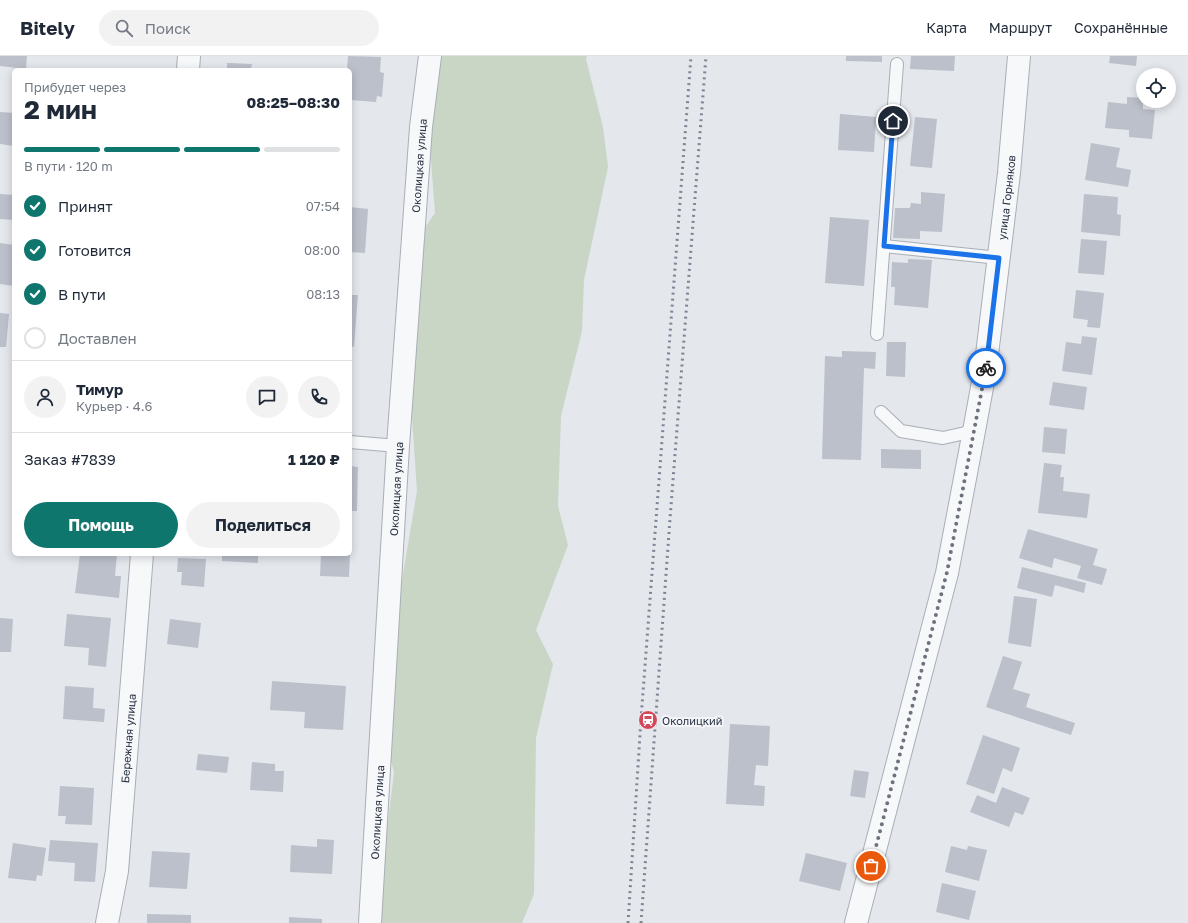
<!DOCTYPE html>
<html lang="ru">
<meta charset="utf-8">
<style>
:root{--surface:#fff;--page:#f2f2f3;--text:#1f2937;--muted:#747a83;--line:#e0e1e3;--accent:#0f766e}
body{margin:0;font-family:"Golos Text",sans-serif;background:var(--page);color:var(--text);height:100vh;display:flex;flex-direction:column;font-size:15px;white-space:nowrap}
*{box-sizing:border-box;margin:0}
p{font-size:13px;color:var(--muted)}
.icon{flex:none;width:22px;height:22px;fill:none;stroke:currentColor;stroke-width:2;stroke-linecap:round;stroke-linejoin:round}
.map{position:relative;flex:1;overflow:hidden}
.sheet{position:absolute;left:12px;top:12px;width:340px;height:488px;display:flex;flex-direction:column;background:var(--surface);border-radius:6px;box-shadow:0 2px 10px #0003}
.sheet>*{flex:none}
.tools{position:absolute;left:1136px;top:12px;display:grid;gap:8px}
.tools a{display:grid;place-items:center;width:40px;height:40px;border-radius:50%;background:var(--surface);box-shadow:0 2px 10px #0003;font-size:20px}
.pin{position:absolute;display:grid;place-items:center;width:34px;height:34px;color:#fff;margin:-17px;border:2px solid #fff;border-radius:50%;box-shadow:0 1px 4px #0007}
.courier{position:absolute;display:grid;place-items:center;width:40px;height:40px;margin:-20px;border:3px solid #1a73e8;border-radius:50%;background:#fff;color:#222;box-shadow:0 1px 5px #0007}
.headline em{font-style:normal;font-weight:700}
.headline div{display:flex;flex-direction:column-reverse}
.headline{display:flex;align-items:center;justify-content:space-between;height:68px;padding:0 12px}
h1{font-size:26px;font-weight:700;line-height:30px}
.bar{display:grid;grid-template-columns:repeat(4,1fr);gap:6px 4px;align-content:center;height:48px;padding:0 12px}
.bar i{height:5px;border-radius:3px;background:var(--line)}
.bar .on{background:var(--accent)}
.bar p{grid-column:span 4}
.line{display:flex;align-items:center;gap:10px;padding:0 12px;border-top:1px solid var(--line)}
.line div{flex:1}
.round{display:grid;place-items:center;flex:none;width:42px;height:42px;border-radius:21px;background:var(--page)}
ol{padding:0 12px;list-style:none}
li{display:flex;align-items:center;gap:12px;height:44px}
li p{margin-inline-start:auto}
li .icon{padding:4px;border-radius:50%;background:var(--accent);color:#fff;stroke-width:4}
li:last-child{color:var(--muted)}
li i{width:22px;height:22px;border:2px solid var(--line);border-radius:50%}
.button{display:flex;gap:8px;margin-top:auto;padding:8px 12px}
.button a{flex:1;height:46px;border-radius:24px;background:var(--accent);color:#fff;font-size:16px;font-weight:700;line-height:46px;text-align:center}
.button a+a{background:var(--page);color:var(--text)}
header{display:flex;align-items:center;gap:24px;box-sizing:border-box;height:56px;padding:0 20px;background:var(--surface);border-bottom:1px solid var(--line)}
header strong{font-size:19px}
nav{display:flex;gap:22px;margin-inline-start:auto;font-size:14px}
.search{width:280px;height:36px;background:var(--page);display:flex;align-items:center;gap:10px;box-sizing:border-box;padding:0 14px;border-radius:22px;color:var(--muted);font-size:15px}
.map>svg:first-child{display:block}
.green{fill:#c9d6c5}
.building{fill:#bbc0ca}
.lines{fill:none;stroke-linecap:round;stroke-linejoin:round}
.service-casing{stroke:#a9aeb7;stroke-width:14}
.minor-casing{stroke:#a9aeb7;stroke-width:24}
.service{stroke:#f7f8fa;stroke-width:12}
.minor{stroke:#f7f8fa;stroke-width:22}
.rail{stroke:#7d8696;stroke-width:3;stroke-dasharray:2 4;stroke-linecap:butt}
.done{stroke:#6c737f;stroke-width:4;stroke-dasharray:0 7.2}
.route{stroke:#1a73e8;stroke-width:5}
.labels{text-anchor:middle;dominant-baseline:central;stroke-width:4;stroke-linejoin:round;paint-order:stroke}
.street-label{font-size:11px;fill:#2b3445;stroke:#f4f6f9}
.poi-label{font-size:11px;fill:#2b3445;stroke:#f4f6f9;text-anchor:start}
</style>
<header>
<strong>Bitely</strong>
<div class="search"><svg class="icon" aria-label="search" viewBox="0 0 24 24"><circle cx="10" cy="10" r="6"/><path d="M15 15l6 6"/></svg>Поиск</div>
<nav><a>Карта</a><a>Маршрут</a><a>Сохранённые</a></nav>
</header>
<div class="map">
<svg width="1188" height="867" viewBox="0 0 1188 867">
<rect width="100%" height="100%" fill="#e4e7ec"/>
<polygon class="green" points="434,0 587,0 586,3 603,71 608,111 584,224 582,275 561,360 558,450 568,489 536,574 553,608 536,682 534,838 522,867 376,867 394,716 379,660 417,435 410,332 411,191 435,157 428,64"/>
<g class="building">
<polygon points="0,0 27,0 26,13 0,10"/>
<polygon points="348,0 381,1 380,16 384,17 382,41 377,40 376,46 350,44 350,14 347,14"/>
<polygon points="846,0 882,0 882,6 846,5"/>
<polygon points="911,0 955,0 954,15 910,13"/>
<polygon points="1110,0 1137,0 1136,10 1109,7"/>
<polygon points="227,7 252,8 251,14 227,14"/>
<polygon points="1127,41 1143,42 1143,53 1155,54 1152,83 1129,81 1129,74 1105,72 1108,46 1127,48"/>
<polygon points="0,56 14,57 14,90 0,88"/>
<polygon points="840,58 876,61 874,96 838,94"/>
<polygon points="915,61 937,63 932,112 910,110"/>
<polygon points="1091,87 1120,92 1116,111 1131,114 1128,131 1085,124"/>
<polygon points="921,136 945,138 942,176 920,175 920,183 893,182 895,152 910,152 911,147 921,148"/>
<polygon points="0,138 14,139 14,164 0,163"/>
<polygon points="1084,138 1118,141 1117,158 1121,159 1120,180 1081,176"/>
<polygon points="350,151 368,153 365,197 350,196"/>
<polygon points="830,161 869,164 864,230 825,227"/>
<polygon points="1081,183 1107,185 1104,219 1078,217"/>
<polygon points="0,187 14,189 14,230 0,228"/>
<polygon points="908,203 932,204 928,252 894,249 895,231 891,231 892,206 908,207"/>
<polygon points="1076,234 1104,237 1100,272 1087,271 1088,264 1073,262"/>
<polygon points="350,239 358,239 354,291 350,290"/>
<polygon points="0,257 9,258 6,291 0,291"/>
<polygon points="1082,280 1097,282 1092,319 1062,315 1066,286 1081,288"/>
<polygon points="887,286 906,286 905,321 886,320"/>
<polygon points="842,295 876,296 875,313 864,312 861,404 822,403 825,300 842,301"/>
<polygon points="1053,326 1087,331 1084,354 1049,349"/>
<polygon points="1044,371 1067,373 1065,398 1042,396"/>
<polygon points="881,393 921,394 921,413 881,412"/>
<polygon points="1044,407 1062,409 1060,421 1064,421 1063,435 1090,438 1087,462 1038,457"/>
<polygon points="350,410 358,411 357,455 350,455"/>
<polygon points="1028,473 1098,493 1093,509 1107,513 1102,529 1077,522 1081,510 1054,502 1052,512 1019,502"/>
<polygon points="80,498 117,498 115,520 121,520 119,542 75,537"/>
<polygon points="222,498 258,498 258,507 222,505"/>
<polygon points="321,498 350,498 349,521 320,520"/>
<polygon points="178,502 206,503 204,531 181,529 182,516 177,516"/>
<polygon points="1022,511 1086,527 1084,537 1055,529 1052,541 1017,532"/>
<polygon points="1014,540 1037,543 1031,591 1008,587"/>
<polygon points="67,558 111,562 106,611 88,609 89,592 64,590"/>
<polygon points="0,562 13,563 11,596 0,596"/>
<polygon points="170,563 201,567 198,592 167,588"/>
<polygon points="1003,600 1022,606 1013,633 1030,638 1026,651 1075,667 1071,679 986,651"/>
<polygon points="272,625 346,630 343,674 304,672 305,656 270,654"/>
<polygon points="65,630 94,632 93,652 105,653 104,666 63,663"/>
<polygon points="730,668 770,670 768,710 756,709 754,729 765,730 764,750 726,748"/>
<polygon points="983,679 1020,692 1012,716 1003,712 994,738 966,728"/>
<polygon points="198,698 229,701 227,717 196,714"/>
<polygon points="252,706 275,708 275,715 284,715 283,736 250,734"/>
<polygon points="854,714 869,716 865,742 850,740"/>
<polygon points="60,730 94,732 92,769 65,768 66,760 58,760"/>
<polygon points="1002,731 1030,742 1023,759 1015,756 1009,771 970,756 977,739 996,747"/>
<polygon points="317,783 334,784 332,818 290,816 291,789 317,791"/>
<polygon points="50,784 98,787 95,826 74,825 75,807 48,805"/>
<polygon points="13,787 46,792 42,820 37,819 36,825 8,822"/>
<polygon points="951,790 967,794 968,790 987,794 979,825 945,816"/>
<polygon points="152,795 190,797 187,833 149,831"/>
<polygon points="806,797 847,807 840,835 799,825"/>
<polygon points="942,827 976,835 969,864 936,856"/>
<polygon points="147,858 191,859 191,867 147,867"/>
<polygon points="289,861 322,863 322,867 289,867"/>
</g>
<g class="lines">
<defs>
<g id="service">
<polyline points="884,190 999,202"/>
<polyline points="877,278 897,8"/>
<polyline points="881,356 901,375 943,382 974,375"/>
<polyline points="350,386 398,390"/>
</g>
<g id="minor">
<polyline points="188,14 189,0"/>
<path id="s1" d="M107,867L117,815L142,498"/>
<path id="s2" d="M370,867L398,390L421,71L430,0"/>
<path id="s3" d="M856,867L947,517L974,375L985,315L1009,117L1019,0"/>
</g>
</defs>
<use href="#service" class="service-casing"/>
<use href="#minor" class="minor-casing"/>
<use href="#service" class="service"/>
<use href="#minor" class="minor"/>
<g class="rail">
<polyline points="628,867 641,663 691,0"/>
<polyline points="641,867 670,463 706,0"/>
</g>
</g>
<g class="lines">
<polyline class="done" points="871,810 947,516 986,312"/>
<polyline class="route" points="893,65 884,190 999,202 986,312"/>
</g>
<defs>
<symbol id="station-disc" viewBox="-11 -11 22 22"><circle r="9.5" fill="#d1495b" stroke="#f4f6f9"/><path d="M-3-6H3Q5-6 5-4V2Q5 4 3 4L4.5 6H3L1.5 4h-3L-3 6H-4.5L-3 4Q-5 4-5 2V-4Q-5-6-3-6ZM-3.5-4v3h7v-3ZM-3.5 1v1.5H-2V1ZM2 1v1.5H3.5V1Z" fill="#fff"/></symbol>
</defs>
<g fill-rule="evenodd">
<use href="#station-disc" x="637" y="653" width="22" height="22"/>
</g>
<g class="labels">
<g class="street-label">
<text stroke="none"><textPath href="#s2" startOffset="759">Околицкая улица</textPath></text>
<text stroke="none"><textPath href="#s3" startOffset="742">улица Горняков</textPath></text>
<text stroke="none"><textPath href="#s2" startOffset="435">Околицкая улица</textPath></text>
<text stroke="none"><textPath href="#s1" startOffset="186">Бережная улица</textPath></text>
<text stroke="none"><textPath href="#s2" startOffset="111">Околицкая улица</textPath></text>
</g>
<g class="poi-label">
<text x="662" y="664">Околицкий</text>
</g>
</g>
</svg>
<div class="tools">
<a><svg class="icon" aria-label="locate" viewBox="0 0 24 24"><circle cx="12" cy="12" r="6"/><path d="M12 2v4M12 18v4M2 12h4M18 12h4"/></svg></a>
</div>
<div class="pin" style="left:871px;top:810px;background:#ea580c"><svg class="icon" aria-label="bag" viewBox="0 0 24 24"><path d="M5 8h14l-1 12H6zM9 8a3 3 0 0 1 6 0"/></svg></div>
<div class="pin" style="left:893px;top:65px;background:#1f2937"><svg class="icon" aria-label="home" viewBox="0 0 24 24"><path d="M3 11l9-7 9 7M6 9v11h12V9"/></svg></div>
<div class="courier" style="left:986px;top:312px"><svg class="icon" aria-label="bike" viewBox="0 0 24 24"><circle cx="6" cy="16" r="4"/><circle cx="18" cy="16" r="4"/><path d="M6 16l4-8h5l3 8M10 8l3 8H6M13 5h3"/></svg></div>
<section class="sheet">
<div class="headline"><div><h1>2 мин</h1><p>Прибудет через</p></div><em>08:25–08:30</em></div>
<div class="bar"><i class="on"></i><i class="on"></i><i class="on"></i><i></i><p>В пути · 120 m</p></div>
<ol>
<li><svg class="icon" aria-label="check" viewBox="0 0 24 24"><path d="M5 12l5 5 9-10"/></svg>Принят<p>07:54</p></li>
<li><svg class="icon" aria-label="check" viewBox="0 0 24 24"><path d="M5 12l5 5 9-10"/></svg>Готовится<p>08:00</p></li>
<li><svg class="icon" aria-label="check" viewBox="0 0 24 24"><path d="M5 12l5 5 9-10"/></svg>В пути<p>08:13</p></li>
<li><i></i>Доставлен</li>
</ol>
<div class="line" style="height:72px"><a class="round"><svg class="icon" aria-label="person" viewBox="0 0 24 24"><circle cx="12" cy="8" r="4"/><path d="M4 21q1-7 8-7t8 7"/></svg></a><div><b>Тимур</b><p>Курьер · 4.6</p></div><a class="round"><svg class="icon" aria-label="chat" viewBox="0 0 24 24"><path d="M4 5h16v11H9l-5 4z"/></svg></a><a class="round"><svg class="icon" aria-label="phone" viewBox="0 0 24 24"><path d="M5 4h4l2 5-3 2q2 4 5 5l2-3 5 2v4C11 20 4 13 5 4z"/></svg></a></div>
<div class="line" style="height:52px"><div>Заказ #7839</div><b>1 120 ₽</b></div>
<div class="button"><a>Помощь</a><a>Поделиться</a></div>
</section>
</div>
